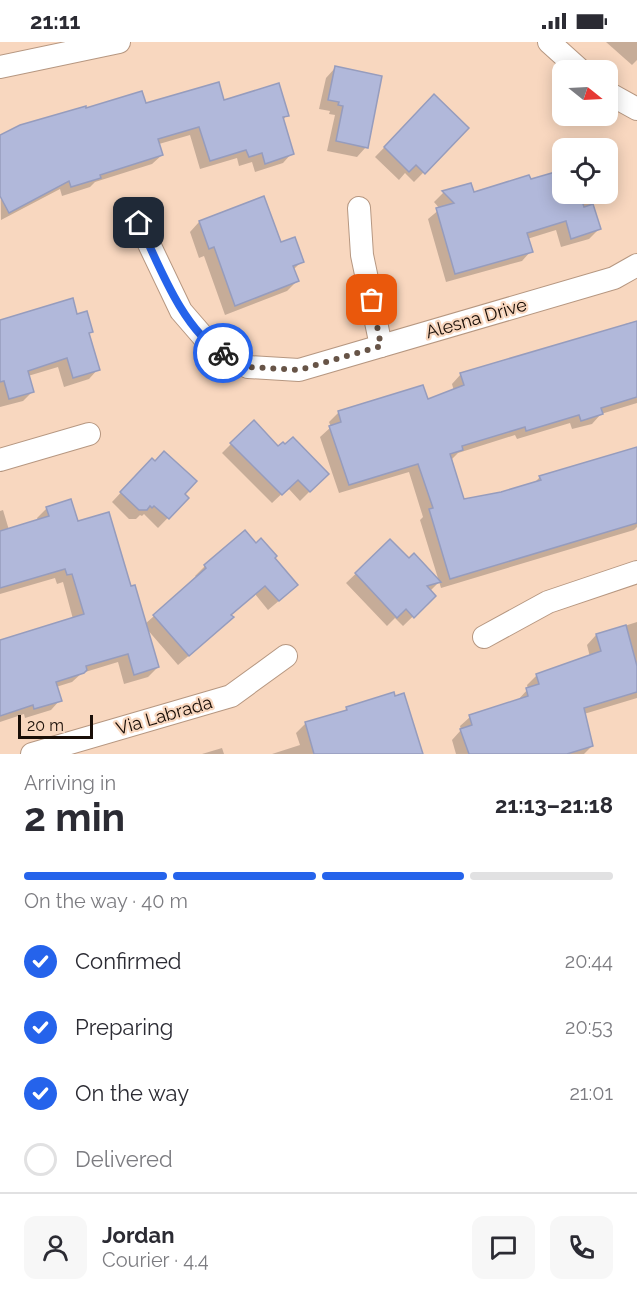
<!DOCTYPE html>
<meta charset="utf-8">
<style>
:root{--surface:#fff;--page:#f7f7f7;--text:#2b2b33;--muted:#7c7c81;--line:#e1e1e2;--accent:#2563eb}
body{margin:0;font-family:Raleway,sans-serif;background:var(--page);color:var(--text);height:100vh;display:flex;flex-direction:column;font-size:22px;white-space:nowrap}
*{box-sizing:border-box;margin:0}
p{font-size:20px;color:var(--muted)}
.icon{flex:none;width:33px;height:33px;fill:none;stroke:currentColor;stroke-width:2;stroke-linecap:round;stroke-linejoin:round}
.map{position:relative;height:712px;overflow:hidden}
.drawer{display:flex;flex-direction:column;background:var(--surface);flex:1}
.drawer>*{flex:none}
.needle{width:39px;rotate:108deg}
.controls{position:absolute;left:552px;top:18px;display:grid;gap:12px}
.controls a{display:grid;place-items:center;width:66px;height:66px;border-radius:12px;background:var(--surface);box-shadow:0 3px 15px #0003;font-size:30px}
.scale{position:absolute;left:18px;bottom:15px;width:75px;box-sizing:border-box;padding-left:6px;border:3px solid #190e07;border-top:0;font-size:16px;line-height:21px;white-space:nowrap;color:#190e07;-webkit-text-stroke:4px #f8d7bf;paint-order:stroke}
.pin{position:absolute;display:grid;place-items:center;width:51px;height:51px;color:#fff;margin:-26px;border-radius:12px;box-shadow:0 3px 9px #0006}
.courier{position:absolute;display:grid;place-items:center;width:60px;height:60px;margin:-30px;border:4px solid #2563eb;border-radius:50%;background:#fff;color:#222;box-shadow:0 2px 8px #0007}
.summary em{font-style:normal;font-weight:700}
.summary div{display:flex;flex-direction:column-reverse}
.summary{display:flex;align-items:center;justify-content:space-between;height:102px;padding:0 24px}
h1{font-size:39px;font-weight:700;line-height:45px}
.bar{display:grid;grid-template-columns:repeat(4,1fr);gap:9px 6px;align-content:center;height:72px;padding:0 24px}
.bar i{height:8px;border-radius:4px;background:var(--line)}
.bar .selected{background:var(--accent)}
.bar p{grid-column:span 4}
.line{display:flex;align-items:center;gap:15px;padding:0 24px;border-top:2px solid var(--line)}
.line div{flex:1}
.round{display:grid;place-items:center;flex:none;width:63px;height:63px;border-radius:12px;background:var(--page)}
ol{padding:0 24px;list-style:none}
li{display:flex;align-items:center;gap:18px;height:66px}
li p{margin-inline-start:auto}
li .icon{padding:6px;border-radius:50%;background:var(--accent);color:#fff;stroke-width:4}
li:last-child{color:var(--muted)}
li i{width:33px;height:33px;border:3px solid var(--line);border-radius:50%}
.status{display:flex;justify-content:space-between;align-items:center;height:42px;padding:0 30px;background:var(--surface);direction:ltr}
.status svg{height:16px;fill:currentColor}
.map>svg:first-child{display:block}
.shadow{fill:#0003}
.building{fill:#b1b8da;stroke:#969cbd;stroke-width:1.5}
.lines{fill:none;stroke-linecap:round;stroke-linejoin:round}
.street-casing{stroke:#b69781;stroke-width:24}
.street{stroke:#fff;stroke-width:22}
.done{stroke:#675447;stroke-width:6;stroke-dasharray:0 10.8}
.route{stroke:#2563eb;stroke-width:8}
.labels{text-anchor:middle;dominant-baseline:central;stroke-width:4.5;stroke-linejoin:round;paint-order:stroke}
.street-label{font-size:18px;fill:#190e07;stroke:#f8d7bf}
</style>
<div class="status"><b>21:11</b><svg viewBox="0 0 49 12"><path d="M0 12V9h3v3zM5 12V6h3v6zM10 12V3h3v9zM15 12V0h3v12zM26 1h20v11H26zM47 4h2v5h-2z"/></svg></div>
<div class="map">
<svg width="637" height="712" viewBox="0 0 637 712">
<rect width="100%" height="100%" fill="#f8d7bf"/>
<g class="shadow">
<polygon points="606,0 637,0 637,18 632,23"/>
<polygon points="335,26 366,105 357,115 327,109 335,73 329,72 330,69 319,67 326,36"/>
<polygon points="434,54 467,86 414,140 405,131 399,138 375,115"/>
<polygon points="223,60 287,73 283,78 292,111 283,121 255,130 252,120 239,124 237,116 200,127 190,93 159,102 162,113 152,122 95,140 90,145 62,154 60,147 1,178 0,95 85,68"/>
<polygon points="562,130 562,152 587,152 599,187 589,197 561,205 556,188 527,197 531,209 522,219 446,240 428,177 440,167 434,160 443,151 470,142 473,152"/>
<polygon points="199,180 280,202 302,219 293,228 297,239 287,249 225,273 204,214 199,216 190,190"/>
<polygon points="76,274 92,289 88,293 98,327 89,337 64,345 58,325 28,334 33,349 23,359 0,365 0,279"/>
<polygon points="637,279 637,361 601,372 592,382 572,387 570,381 517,397 515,393 458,411 452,417 463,459 501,451 534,441 540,435 637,406 637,485 634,488 441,546 420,478 423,475 409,430 339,451 320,395 331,385 329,380 339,370 427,359 454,349 452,342 461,332 621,286 625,282"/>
<polygon points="253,380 278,406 327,432 300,459 288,446 272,461 222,411"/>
<polygon points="142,428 187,456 158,486 144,472 142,474 140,473 136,477 129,477 112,460"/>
<polygon points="47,466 77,481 130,546 145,582 197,536 195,534 205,524 256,503 273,516 287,552 268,568 255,552 230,573 222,585 178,623 146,586 158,625 148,635 124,642 118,620 82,631 72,640 56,645 60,658 51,668 25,676 24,672 0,680 0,618 73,577 63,540 57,542 55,536 0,552 0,469 3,468 9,488 38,479 37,476"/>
<polygon points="390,499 409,518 439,540 430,549 434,554 403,584 395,576 387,584 346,541"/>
<polygon points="637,580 637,656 584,672 592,704 584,712 456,712 452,698 461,688 460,684 470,675 517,659 528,647 527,643 536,634 590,615 587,603 596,593"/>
<polygon points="347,666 418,712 272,712 300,703 296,691 306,681 343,671"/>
<polygon points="222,706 224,712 202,712"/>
</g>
<g class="building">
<polygon points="335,24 382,34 368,106 336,99 343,64 338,63 339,60 328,58"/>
<polygon points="219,40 224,58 279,41 289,74 283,75 294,112 265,122 262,111 249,115 246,108 210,119 199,85 158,97 163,113 100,133 101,136 71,145 69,139 9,171 0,154 0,93 20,83 86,64 86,66 142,49 146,61"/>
<polygon points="434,52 469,86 425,132 416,123 409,130 384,105"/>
<polygon points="562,128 562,152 580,152 584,165 593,162 601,187 571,197 566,179 527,191 533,210 455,232 436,166 454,161 442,149 471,141 474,150 529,133 531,137"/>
<polygon points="264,154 281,200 295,195 304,220 293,224 299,239 235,264 214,205 209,207 199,179"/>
<polygon points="73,256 77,272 87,269 93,290 89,291 100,328 73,336 67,316 28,329 34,350 9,357 4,339 0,340 0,278"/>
<polygon points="637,279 637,355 601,366 603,372 581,379 579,373 526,389 525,385 462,404 463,408 450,412 464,457 501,450 541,438 539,434 637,405 637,481 450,537 429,467 433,466 418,422 349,443 329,384 341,380 338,369 423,343 428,357 464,343 460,331"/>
<polygon points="254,378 278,404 283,400 285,402 293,395 329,432 310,450 298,438 282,453 230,401"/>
<polygon points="164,409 197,439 185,452 189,456 169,477 154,464 152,466 150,464 147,468 139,468 120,450 152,416 155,419"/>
<polygon points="71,457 78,479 109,470 131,544 135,543 159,625 134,633 128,612 86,624 87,628 84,631 56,640 62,659 34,667 33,663 0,674 0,598 84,572 72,532 67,533 65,527 0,546 0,489 49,474 46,465"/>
<polygon points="245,488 256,501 261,496 277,514 275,516 298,543 279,559 265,544 231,573 234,575 189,614 153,573 206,526 204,523"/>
<polygon points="390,497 409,516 414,511 441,540 427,544 436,554 414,576 406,567 397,576 355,531"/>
<polygon points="626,583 637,624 637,650 584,666 593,704 567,712 469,712 460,687 472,683 469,673 528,654 526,646 539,642 536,632 601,609 596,592"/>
<polygon points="394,650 395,654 404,651 423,712 314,712 305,680 347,668 346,665"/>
</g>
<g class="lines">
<defs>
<g id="street">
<polyline points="549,0 580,28"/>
<polyline points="0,25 119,0"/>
<polyline points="608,51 637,67"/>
<polyline points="359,166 362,213 381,304"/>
<polyline points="139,181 181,269 213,306 248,325 299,328 614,236 637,223"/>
<polyline points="0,418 89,392"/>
<polyline points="484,595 548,560 637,530"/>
<polyline points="32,712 231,654 286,614"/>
</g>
</defs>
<use href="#street" class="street-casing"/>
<use href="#street" class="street"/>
</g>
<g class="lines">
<polyline class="done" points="223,311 248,325 299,328 381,304 372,258"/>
<path class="route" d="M139,181C158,221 183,289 223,311"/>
</g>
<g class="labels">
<g class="street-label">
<text transform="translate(476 276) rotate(-16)">Alesna Drive</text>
<text transform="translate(164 673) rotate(-16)">Via Labrada</text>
</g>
</g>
</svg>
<div class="controls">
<a><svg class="needle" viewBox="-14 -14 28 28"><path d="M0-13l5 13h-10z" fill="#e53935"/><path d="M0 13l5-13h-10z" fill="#7c7c81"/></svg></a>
<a><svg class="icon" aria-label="locate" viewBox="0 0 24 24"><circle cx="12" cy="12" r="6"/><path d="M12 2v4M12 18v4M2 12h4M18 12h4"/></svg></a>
</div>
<div class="scale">20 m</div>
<div class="pin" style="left:372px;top:258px;background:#ea580c"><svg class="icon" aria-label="bag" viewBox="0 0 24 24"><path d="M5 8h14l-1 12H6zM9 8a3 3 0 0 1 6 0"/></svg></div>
<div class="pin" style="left:139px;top:181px;background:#1f2937"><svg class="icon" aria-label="home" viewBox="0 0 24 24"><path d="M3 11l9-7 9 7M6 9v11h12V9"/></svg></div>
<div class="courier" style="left:223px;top:311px"><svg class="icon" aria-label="bike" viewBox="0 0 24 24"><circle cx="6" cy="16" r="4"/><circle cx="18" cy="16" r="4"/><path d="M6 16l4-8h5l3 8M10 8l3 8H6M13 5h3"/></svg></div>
</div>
<section class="drawer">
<div class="summary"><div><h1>2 min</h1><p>Arriving in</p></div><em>21:13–21:18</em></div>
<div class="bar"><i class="selected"></i><i class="selected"></i><i class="selected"></i><i></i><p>On the way · 40 m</p></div>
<ol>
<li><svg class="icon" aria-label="check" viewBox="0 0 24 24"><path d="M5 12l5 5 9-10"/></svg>Confirmed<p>20:44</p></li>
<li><svg class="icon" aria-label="check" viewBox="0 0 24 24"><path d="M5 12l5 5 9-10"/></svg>Preparing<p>20:53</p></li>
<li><svg class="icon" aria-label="check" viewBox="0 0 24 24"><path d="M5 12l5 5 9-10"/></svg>On the way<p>21:01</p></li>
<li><i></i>Delivered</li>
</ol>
<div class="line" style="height:108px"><a class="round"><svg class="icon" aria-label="person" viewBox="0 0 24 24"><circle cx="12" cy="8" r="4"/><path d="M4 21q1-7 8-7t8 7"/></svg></a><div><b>Jordan</b><p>Courier · 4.4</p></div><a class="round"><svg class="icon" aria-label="chat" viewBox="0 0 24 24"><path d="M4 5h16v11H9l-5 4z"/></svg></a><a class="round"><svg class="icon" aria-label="phone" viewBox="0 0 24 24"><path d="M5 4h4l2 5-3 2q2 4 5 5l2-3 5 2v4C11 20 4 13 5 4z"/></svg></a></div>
</section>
